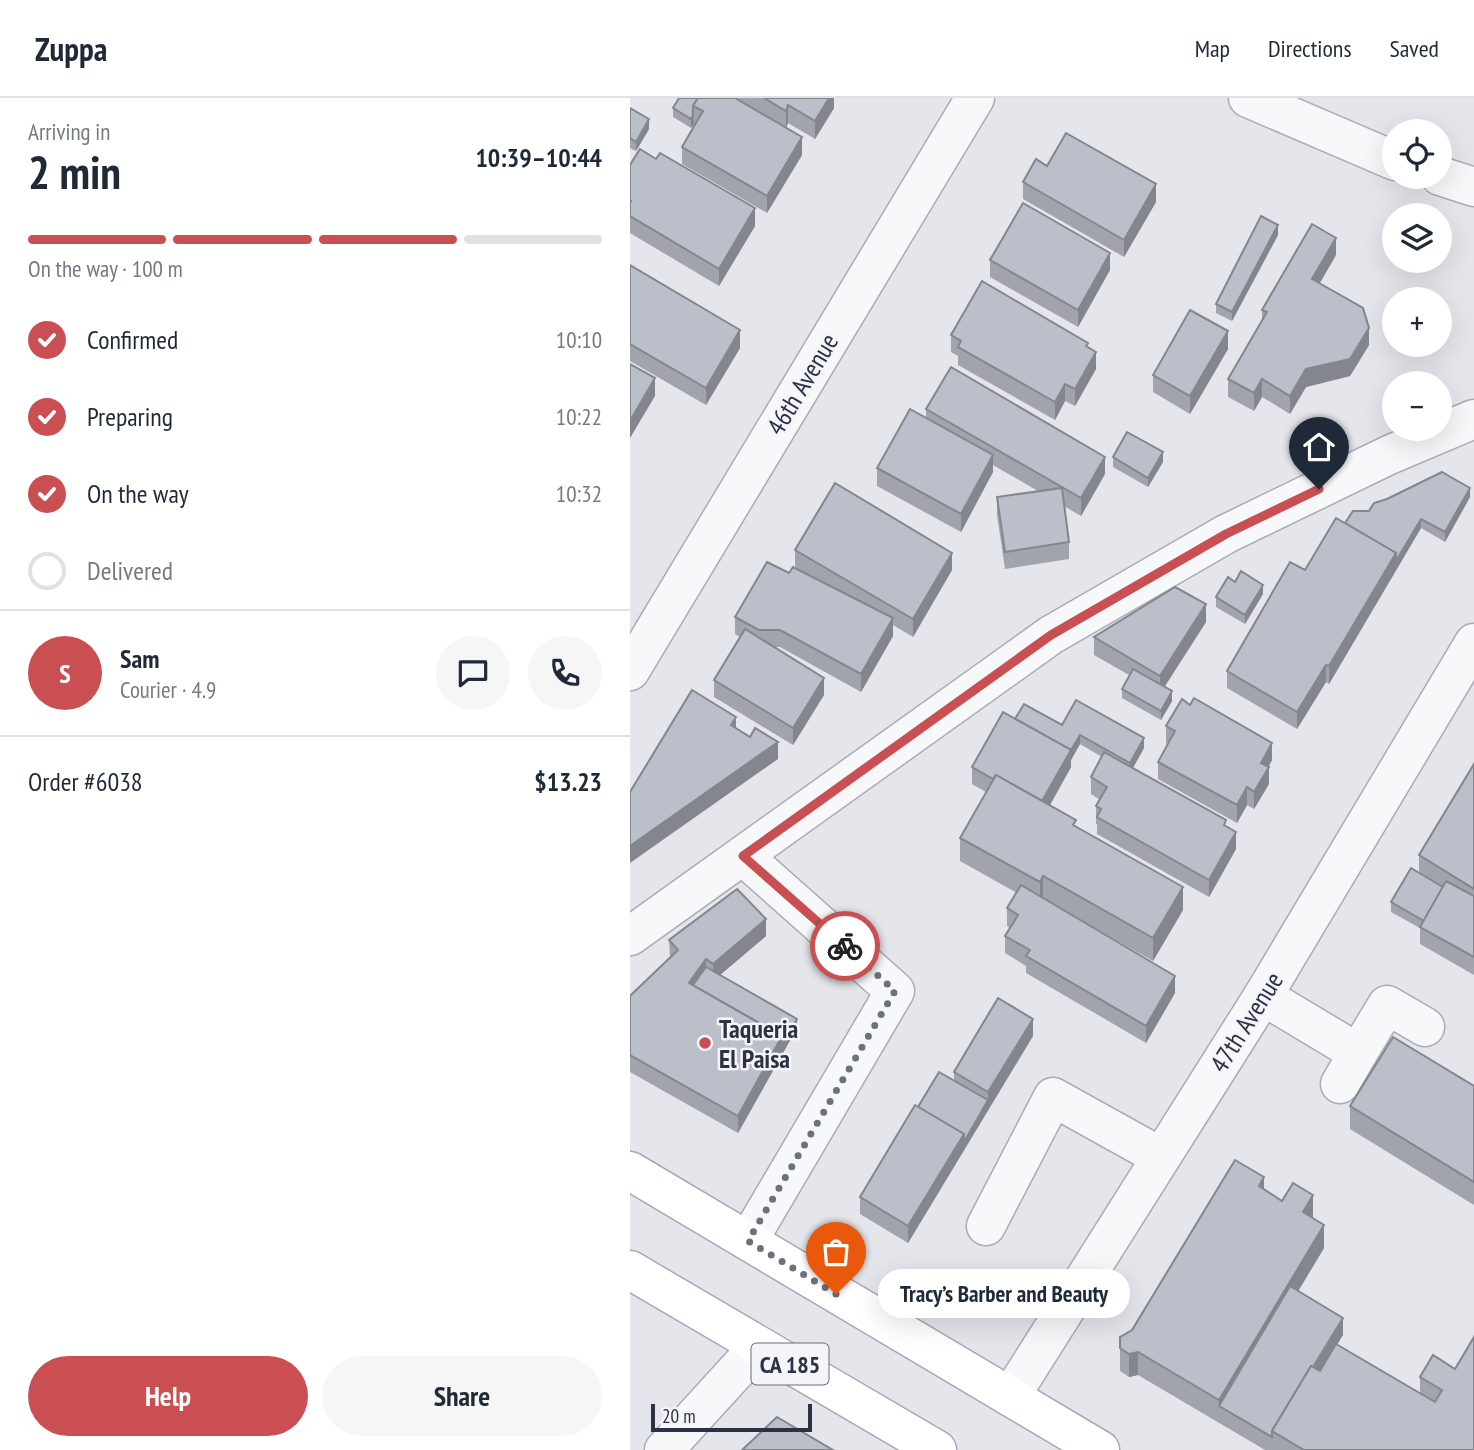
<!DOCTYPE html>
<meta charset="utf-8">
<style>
:root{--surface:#fff;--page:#f6f6f7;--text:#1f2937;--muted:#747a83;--line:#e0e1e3;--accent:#ca4f53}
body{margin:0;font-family:"PT Sans Narrow",sans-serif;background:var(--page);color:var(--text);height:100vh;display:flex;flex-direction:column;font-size:26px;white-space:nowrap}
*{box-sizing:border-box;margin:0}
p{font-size:23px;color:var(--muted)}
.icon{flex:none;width:38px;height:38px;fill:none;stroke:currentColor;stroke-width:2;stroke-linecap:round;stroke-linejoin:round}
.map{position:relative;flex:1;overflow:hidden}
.side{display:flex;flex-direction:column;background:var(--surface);width:630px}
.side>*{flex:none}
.buttons{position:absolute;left:752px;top:21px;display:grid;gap:14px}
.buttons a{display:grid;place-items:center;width:70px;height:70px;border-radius:50%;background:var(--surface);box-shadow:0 7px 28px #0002;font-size:35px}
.scale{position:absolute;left:21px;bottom:18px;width:161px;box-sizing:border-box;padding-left:7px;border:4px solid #2c3244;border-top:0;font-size:19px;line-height:24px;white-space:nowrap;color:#2c3244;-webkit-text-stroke:5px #f4f5f9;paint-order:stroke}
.pin{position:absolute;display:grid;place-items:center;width:60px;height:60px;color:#fff;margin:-72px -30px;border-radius:50% 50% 50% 0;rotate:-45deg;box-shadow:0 0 7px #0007}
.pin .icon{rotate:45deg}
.courier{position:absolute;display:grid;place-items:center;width:70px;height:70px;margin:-35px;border:5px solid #ca4f53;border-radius:50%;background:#fff;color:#222;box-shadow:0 2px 9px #0007}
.bubble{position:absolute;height:49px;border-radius:24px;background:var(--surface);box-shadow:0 7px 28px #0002;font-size:23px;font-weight:800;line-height:49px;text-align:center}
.summary em{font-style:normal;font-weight:800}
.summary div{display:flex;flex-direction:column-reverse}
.summary{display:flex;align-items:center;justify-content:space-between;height:119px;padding:0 28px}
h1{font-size:46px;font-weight:800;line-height:52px}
.bar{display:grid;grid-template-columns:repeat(4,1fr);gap:10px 7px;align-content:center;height:84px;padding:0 28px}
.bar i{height:9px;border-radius:5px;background:var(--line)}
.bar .active{background:var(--accent)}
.bar p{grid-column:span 4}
.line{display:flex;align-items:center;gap:18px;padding:0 28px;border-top:2px solid var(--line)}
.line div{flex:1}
.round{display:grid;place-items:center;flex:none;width:74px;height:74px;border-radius:37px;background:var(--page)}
ol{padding:0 28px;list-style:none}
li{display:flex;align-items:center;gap:21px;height:77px}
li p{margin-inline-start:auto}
li .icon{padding:7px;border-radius:50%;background:var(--accent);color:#fff;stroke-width:4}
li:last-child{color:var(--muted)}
li i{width:38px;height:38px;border:4px solid var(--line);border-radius:50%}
.cta{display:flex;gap:14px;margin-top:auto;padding:14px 28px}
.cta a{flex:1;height:80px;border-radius:42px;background:var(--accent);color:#fff;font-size:28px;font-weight:800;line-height:80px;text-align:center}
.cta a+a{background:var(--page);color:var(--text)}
header{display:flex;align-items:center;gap:42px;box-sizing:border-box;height:98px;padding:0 35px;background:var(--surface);border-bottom:2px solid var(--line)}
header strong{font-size:33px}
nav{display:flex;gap:38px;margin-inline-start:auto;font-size:24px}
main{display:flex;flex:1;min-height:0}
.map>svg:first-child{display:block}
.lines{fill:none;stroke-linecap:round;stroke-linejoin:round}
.minor-casing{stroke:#a9acb6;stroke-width:41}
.major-casing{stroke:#a4a9b7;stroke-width:41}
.minor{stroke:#f7f8fa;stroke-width:38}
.major{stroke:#fff;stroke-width:38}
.wall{fill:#a1a4ad}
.shaded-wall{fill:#83868d}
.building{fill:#bbbfc9;stroke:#83868d;stroke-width:2}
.done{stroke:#6c717e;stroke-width:7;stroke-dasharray:0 12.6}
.route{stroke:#ca4f53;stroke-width:9}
.poi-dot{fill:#ca4f53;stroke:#f4f5f9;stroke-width:2.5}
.labels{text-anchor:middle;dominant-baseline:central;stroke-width:5;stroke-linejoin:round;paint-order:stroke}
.shield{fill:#f4f5f9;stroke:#686c7a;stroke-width:2}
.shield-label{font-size:24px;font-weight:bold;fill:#2c3244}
.street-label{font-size:26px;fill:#2c3244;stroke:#f4f5f9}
.poi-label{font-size:26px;font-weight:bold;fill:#2c3244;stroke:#f4f5f9;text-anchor:start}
</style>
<header>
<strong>Zuppa</strong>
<nav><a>Map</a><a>Directions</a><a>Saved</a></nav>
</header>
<main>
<section class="side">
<div class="summary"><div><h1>2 min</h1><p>Arriving in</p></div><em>10:39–10:44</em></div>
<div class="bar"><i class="active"></i><i class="active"></i><i class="active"></i><i></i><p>On the way · 100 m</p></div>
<ol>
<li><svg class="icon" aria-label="check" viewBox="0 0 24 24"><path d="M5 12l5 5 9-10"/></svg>Confirmed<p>10:10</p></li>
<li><svg class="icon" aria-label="check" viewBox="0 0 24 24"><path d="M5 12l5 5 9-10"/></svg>Preparing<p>10:22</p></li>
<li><svg class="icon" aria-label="check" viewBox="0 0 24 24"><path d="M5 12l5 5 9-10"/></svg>On the way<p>10:32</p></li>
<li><i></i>Delivered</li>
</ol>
<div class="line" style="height:126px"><b class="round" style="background:var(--accent);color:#fff">S</b><div><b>Sam</b><p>Courier · 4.9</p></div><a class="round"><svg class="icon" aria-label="chat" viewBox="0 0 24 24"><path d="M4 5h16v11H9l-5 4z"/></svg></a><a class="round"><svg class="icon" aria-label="phone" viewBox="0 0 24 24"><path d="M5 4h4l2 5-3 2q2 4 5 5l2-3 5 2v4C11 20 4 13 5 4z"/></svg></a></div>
<div class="line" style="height:91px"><div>Order #6038</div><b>$13.23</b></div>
<div class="cta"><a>Help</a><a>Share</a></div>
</section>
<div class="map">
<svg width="844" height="1352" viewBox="0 0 844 1352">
<rect width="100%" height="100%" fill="#e4e6eb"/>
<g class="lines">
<defs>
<g id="minor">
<polyline points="618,0 765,63"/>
<polyline points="810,78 844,89"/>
<polyline points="0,573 345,0"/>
<polyline points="113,758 265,893 118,1143"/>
<polyline points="0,838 421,537 596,436 759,357 844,321"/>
<polyline points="633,898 728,955 757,907 795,929"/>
<polyline points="710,986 728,955"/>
<polyline points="356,1128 423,999 531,1059"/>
<polyline points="380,1299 633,898 844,545"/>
<polyline points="34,1352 129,1248"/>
</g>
<g id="major">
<polyline points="0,1073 470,1352"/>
<polyline points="0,1172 307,1352"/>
</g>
</defs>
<use href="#minor" class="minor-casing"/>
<use href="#major" class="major-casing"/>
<use href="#minor" class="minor"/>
<use href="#major" class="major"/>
</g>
<g class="wall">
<polygon points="105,0 204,0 204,10 185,41 158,25 156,30 172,57 137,115 52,66 52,49 65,27 64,26 61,30 43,19 43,10"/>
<polygon points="0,10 19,31 6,53 0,50"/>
<polygon points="0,67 125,128 89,188 0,135"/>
<polygon points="417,68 526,104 494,159 393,101 393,84"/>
<polygon points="648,137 602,223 586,215 586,206"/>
<polygon points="706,157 690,185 739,247 720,278 676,289 660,316 632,299 624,313 598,299 598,281 632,223 632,212"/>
<polygon points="360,162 480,172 448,229 360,179"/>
<polygon points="0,167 110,250 76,307 0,263"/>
<polygon points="321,237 458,249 466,271 445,308 435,303 425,322 328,267 328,258 321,254"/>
<polygon points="598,251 560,316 523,294 523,277"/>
<polygon points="296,311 475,376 451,418 434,408 439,444 439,461 375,471 367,417 367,399 408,393 363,367 363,374 331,434 247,388 247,370 296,320"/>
<polygon points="483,359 533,364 518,389 483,369"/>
<polygon points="840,399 815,444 791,430 699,586 696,584 667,631 597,590 597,573 675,472 715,425 739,413"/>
<polygon points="165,452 322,472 283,539 263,527 263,538 231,594 150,549 145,549 194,597 163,647 84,599 84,582 110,539 105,536 105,519 159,475 177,476 165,469"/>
<polygon points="605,484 633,496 615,526 586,509 586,499"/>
<polygon points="576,524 534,589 542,603 531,622 492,600 492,591 499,577 464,557 464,539"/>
<polygon points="385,621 432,627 514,650 503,670 596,728 606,751 579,799 467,736 467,726 466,726 466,708 469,701 461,696 461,679 472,659 450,646 441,662 441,669 420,707 446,729 553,812 523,863 454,824 545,895 516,945 396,875 396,868 375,855 375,838 380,830 377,828 377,810 387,795 330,763 330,740 356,694 342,686 342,669"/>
<polygon points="536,628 642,662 638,669 639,686 624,711 617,707 607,725 528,681 528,664 538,647 536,645"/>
<polygon points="844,666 844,877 790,846 790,830 761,814 761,804 789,774 789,757"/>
<polygon points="136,838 90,877 167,930 108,1035 0,974 0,898 40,860 39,842"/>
<polygon points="403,938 278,1145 230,1116 230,1099 288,1009 324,983 324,974"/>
<polygon points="844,988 844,1107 720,1031 720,1008"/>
<polygon points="634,1092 683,1120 694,1150 668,1193 713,1237 707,1246 790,1295 790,1279 803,1257 844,1352 635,1352 508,1277 499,1279 490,1273 490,1250"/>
</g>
<g class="shaded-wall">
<polygon points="198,0 204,0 204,10 185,41 185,23"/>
<polygon points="158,7 158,25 156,30 156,13"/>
<polygon points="63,17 64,26 61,30 61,21"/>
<polygon points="19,21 19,31 6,53 6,44"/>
<polygon points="172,39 172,57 137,115 137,98"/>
<polygon points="526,86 526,104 494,159 494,142"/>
<polygon points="125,110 125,128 89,188 89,171"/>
<polygon points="648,127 648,137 602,223 602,214"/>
<polygon points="706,140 706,157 682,198 682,181"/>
<polygon points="480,155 480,172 448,229 448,212"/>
<polygon points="739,230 739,247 720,278 676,289 660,316 660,298 676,271"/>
<polygon points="110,232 110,250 76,307 76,290"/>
<polygon points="598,233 598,251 560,316 560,298"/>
<polygon points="466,254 466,271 445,308 445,291"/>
<polygon points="25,280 25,298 0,340 0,323"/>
<polygon points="632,281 632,299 624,313 624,295"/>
<polygon points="435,286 435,303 425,322 425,304"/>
<polygon points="533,354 533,364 518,389 518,380"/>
<polygon points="363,357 363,374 331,434 331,416"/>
<polygon points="475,359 475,376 451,418 451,400"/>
<polygon points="840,390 840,399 815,444 815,434"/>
<polygon points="791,421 791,430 699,586 699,568 766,455"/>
<polygon points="322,455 322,472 283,539 283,521"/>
<polygon points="633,487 633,496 615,526 615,517"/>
<polygon points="576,506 576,524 530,596 530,578"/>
<polygon points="263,520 263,538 231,594 231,576"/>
<polygon points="696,567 696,584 667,631 667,614"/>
<polygon points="194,580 194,597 163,647 163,630"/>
<polygon points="542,593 542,603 531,622 531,613"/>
<polygon points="106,619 106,637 101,627"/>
<polygon points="450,637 450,646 441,662 441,669 410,725 410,707"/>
<polygon points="514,640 514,650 500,675 500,665"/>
<polygon points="148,644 148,661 0,765 0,748"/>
<polygon points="642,645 642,662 634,677 639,669 639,686 624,711 624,694 631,665"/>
<polygon points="617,689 617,707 607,725 607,707"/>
<polygon points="606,734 606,751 579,799 579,782"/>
<polygon points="413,778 413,801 410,807 410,784"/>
<polygon points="553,789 553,812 523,863 523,840"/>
<polygon points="136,821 136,838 83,883 83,866"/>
<polygon points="76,861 76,879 64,896 59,885"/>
<polygon points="545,878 545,895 516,945 516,928"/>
<polygon points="167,921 167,930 108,1035 108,1018 152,938"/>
<polygon points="403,921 403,938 278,1145 278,1128 334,1036 358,1002 358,994"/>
<polygon points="634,1079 634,1102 629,1088"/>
<polygon points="683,1097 683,1120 673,1114"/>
<polygon points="694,1127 694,1150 597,1312 589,1308 589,1302"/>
<polygon points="713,1220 713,1237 652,1339 645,1334"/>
<polygon points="508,1254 508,1277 499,1279 499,1256"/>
</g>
<g class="building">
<polygon points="49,0 68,0 63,8 63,17 61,21 43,10"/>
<polygon points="68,0 105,0 172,39 137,98 52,49 73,13 63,8"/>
<polygon points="134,0 199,0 185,23 158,7 156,13"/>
<polygon points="0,10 19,21 6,44 0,40"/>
<polygon points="436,35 526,86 494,142 393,84 406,61 417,68"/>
<polygon points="10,51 26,61 30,55 125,110 89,171 0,118 0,105 1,103 0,103 0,67"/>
<polygon points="393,105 480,155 448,212 360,162"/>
<polygon points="631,118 648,127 602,214 586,206"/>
<polygon points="682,126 706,140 682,181 733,210 739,230 720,261 676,271 660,298 632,281 624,295 598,281 637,214 632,212"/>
<polygon points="0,167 110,232 76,290 0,246"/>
<polygon points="352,183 458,245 456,248 466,254 445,291 435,286 425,304 328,249 331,243 321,237"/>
<polygon points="560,212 598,233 560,298 523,277"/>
<polygon points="0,266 25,280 0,323"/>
<polygon points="321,269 475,359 451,400 296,311"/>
<polygon points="280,311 363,357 331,416 247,370"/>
<polygon points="497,334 533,354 518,380 483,359"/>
<polygon points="812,374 840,390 815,434 791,421 766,463 766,455 715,425 723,413 739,413 744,405 757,401"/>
<polygon points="205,385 322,455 283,521 165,452"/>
<polygon points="432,390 439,444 375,454 367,399"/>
<polygon points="706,420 766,455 699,568 696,567 667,614 597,573 660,464 675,472"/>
<polygon points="137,464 159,475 163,469 263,520 231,576 150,532 129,532 105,519"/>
<polygon points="611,473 633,487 615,517 586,499 598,479 605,484"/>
<polygon points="545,489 576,506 530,578 464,539"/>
<polygon points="115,531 194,580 163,630 84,582"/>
<polygon points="503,571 542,593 531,613 492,591"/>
<polygon points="62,592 106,619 101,627 120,639 125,630 148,644 0,748 0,694"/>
<polygon points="564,600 642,645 631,665 639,669 624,694 617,689 607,707 528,664 545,633 536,628 552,601 560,607"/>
<polygon points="446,602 514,640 500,665 450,637 438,657 441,652 385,621 394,606 432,627"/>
<polygon points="373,614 441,652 412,703 366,677 363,681 342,669"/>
<polygon points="474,654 596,722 594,727 606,734 579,782 467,719 471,711 466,708 477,689 461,679"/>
<polygon points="844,666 844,791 789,757"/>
<polygon points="366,677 446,722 443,727 553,789 523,840 413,778 410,784 330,740"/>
<polygon points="781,770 813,789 794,823 761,804"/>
<polygon points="816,783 844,798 844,859 790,829"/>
<polygon points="391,787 545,878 516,928 396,858 400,852 375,838 388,817 377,810"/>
<polygon points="107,791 136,821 83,866 76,861 59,885 152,938 108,1018 0,957 0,898 48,852 39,842"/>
<polygon points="76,869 167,921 152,945 152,938 63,887"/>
<polygon points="368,900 403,921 358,994 324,974"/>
<polygon points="763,939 844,988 844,1084 720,1008"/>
<polygon points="309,974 358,1002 334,1044 334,1036 288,1009"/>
<polygon points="285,1007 334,1036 278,1128 230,1099"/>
<polygon points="605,1062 634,1079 629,1088 652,1103 663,1085 683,1097 673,1114 694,1127 589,1302 508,1254 499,1256 490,1250 490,1239 502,1232"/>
<polygon points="660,1188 713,1220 683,1269 681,1268 642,1333 642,1339 589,1308"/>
<polygon points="844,1239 844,1352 674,1352 642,1333 681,1268 690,1273 706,1246 805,1304 812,1292 790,1279 803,1257 825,1271"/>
<polygon points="147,1319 203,1352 112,1352"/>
</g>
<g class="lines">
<polyline class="done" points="206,1196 118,1143 265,893 215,848"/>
<polyline class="route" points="215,848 113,758 421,537 596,436 689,391"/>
</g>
<circle class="poi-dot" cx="75" cy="945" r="7"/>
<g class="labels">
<rect class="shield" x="121.5" y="1245.5" width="77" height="41" rx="5"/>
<g class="shield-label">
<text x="160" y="1266">CA 185</text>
</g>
<g class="street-label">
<text transform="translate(172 286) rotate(-59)">46th Avenue</text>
<text transform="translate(616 924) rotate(-58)">47th Avenue</text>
</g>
<g class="poi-label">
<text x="89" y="930">Taqueria<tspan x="89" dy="30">El Paisa</tspan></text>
</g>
</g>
</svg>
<div class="buttons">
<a><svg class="icon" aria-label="locate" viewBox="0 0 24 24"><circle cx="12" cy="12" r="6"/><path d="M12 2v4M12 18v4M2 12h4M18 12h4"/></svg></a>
<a><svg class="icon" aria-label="layers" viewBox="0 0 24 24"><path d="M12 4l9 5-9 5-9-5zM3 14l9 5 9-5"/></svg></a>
<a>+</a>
<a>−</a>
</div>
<div class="scale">20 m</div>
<div class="pin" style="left:206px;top:1196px;background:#ea580c"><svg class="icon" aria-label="bag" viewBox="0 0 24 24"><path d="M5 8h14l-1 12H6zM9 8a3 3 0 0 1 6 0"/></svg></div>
<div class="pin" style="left:689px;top:391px;background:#1f2937"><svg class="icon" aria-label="home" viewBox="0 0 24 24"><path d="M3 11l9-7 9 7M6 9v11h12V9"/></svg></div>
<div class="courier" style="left:215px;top:848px"><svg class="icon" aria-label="bike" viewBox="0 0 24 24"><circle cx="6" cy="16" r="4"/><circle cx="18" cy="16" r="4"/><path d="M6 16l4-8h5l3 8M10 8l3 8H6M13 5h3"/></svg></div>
<div class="bubble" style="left:248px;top:1171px;width:252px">Tracy’s Barber and Beauty</div>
</div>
</main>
